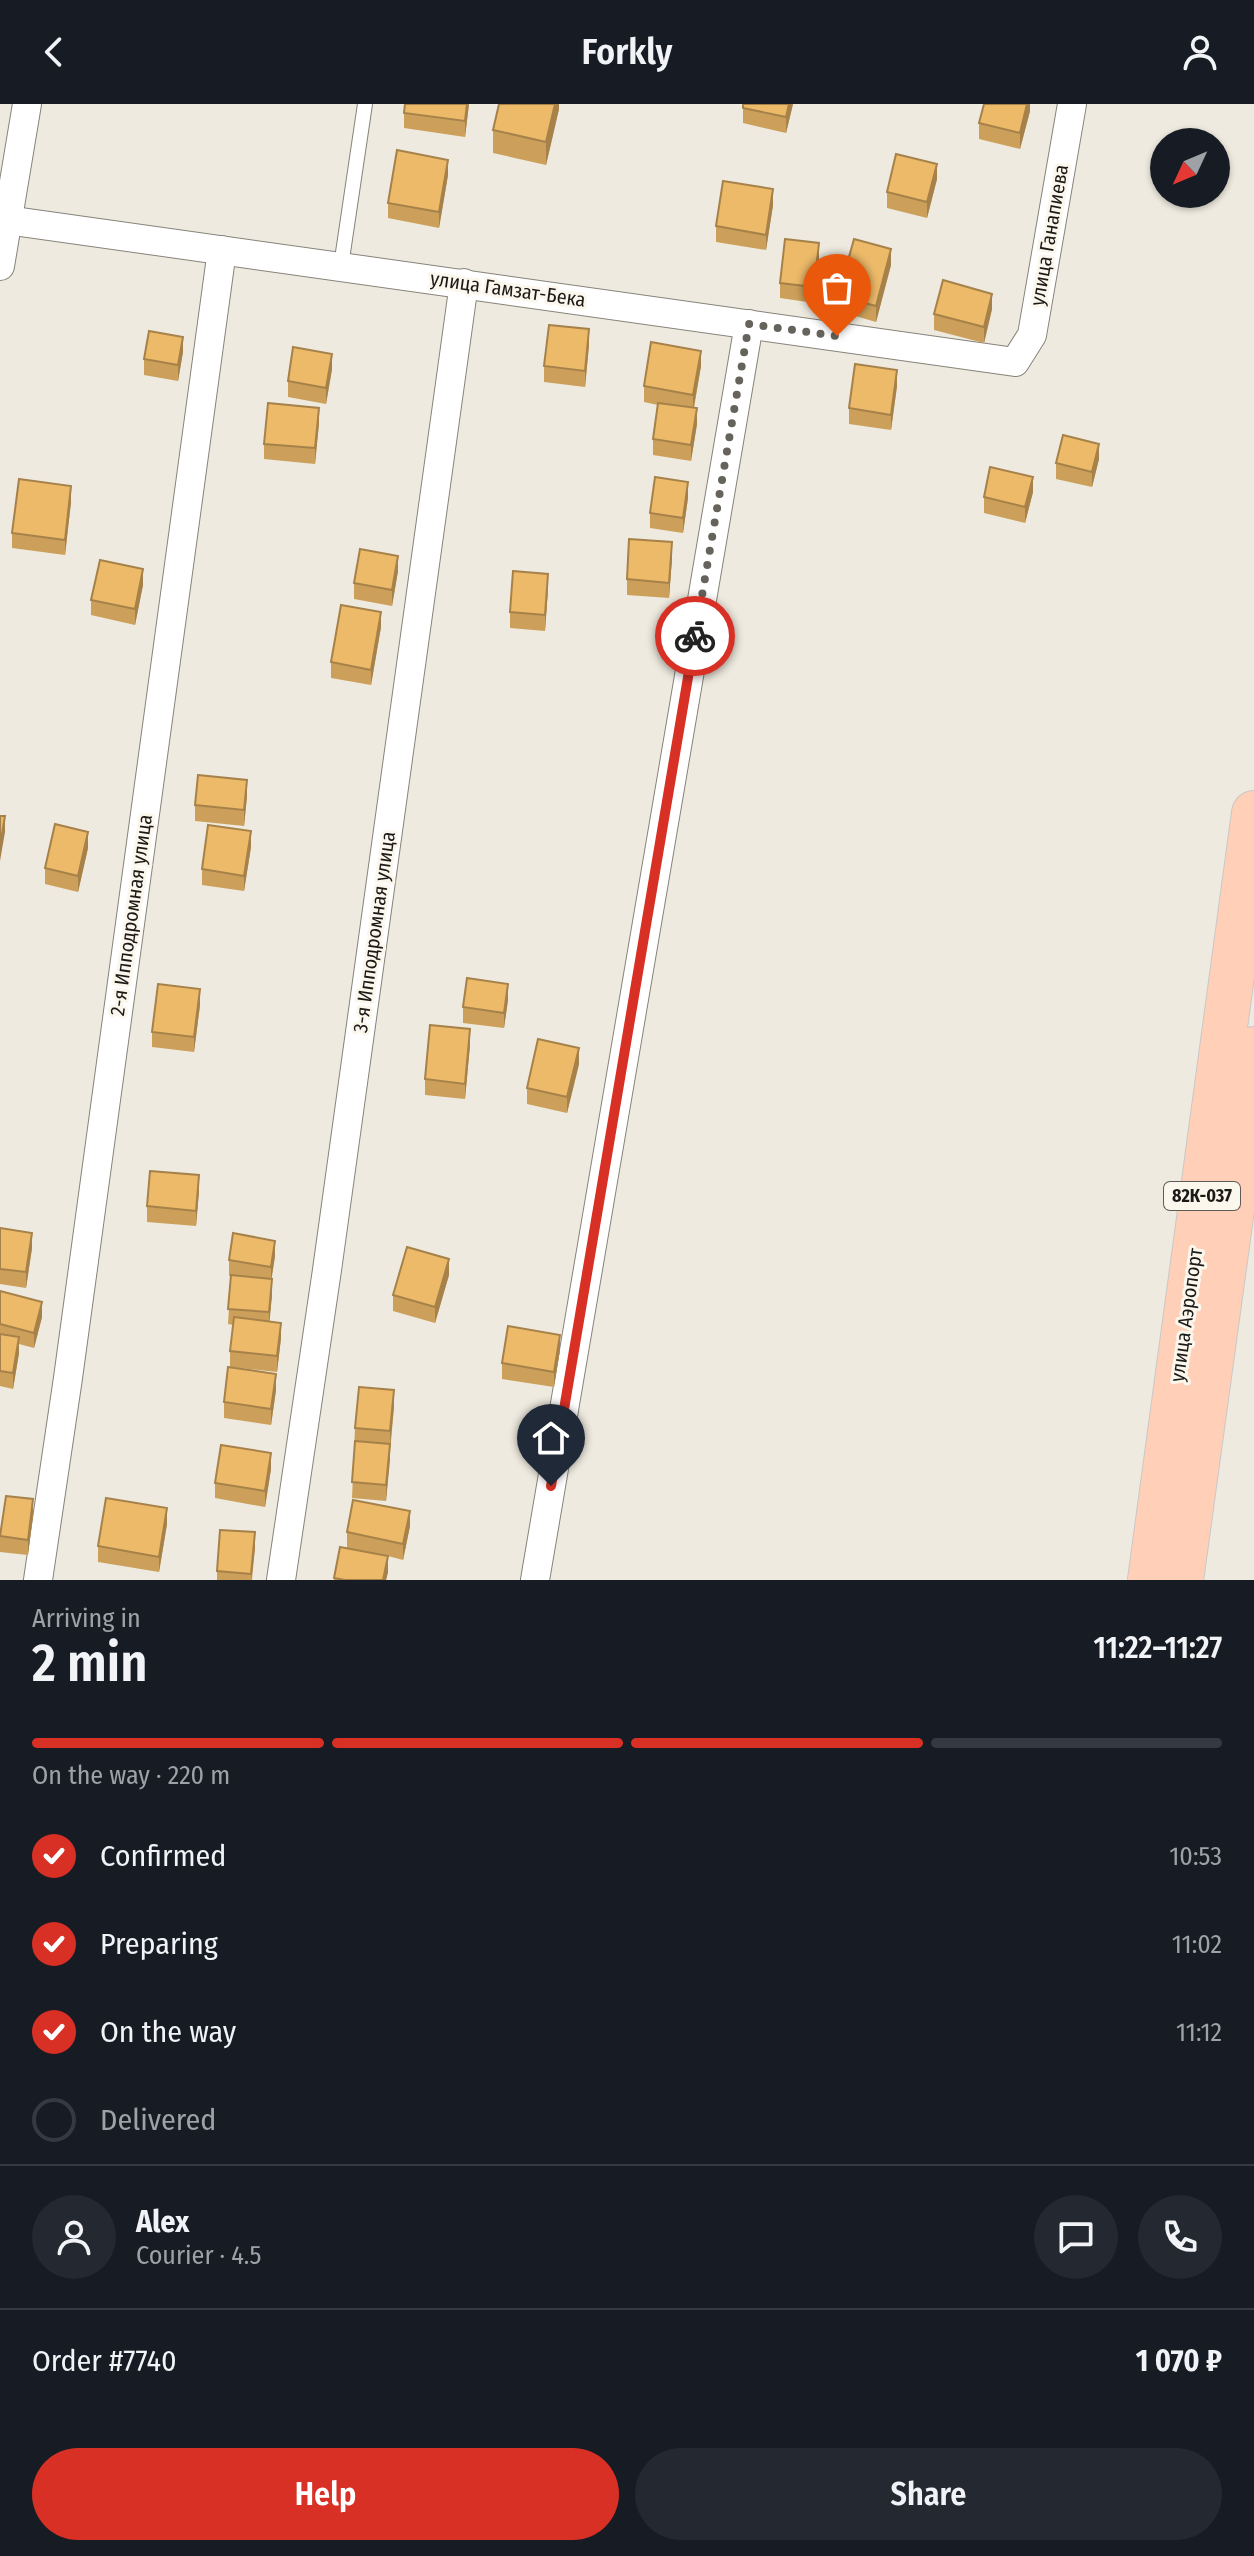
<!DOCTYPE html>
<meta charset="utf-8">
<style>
:root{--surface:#171b24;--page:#242831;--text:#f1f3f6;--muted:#9ea1a6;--line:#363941;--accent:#d93025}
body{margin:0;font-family:"Fira Sans Condensed",sans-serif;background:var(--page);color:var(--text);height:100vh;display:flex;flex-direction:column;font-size:30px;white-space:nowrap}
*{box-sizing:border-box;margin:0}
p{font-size:26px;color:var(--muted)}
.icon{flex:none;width:44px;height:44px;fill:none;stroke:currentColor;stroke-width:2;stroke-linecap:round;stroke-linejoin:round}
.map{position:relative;height:1476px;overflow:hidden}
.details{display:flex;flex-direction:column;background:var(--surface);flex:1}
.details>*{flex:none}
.needle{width:52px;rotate:226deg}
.tools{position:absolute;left:1150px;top:24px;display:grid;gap:16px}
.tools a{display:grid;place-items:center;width:80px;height:80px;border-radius:50%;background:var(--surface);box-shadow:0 2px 6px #0004;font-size:40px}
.pin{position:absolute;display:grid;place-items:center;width:68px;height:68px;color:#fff;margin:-82px -34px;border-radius:50% 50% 50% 0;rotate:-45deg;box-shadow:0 0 8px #0007}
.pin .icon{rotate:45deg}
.courier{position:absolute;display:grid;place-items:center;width:80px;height:80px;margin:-40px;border:6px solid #d93025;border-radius:50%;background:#fff;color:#222;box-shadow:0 2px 10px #0007}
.head em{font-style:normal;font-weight:600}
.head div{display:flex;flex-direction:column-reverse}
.head{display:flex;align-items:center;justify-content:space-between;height:136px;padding:0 32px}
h1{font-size:52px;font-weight:600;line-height:60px}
.bar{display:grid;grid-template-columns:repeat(4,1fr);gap:12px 8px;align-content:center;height:96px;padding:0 32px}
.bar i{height:10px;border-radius:6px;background:var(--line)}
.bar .current{background:var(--accent)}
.bar p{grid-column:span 4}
.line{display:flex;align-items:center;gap:20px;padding:0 32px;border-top:2px solid var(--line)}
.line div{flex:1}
.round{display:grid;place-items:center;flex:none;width:84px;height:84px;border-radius:42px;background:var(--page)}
ol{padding:0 32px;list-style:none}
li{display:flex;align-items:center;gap:24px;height:88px}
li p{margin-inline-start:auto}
li .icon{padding:8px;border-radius:50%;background:var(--accent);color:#fff;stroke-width:4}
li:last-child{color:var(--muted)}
li i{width:44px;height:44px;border:4px solid var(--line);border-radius:50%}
.button{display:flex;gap:16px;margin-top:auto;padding:16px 32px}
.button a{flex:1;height:92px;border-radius:48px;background:var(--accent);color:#fff;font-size:32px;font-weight:600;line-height:92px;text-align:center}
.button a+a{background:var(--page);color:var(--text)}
header{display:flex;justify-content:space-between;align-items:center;height:104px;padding:0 32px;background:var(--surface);font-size:36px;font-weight:600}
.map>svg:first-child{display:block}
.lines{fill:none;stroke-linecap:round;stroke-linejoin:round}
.service-casing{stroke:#87837a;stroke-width:16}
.minor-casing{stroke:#87837a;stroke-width:30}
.primary-casing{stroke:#c9c8c7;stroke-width:46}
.service{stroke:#fff;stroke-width:14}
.minor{stroke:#fff;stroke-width:28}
.primary{stroke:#ffcfb7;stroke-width:44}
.wall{fill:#cca05a}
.shaded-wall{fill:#a6824a}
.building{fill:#edba69;stroke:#a6824a;stroke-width:2}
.done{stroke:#66635d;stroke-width:8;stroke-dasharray:0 14.4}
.route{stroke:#d93025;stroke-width:10}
.labels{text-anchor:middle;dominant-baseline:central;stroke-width:6;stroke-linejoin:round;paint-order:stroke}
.shield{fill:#fbf7ed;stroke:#5f5c57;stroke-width:2}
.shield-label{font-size:18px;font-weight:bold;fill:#1c1a17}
.street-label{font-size:20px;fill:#1c1a17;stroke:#fbf7ed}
</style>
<header><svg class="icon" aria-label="back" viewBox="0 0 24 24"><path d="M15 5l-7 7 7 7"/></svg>Forkly<svg class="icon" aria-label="person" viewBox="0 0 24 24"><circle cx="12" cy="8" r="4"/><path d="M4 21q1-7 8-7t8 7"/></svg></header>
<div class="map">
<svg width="1254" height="1476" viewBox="0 0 1254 1476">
<rect width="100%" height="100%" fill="#eeeadf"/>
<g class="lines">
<defs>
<polyline id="service" points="341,162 365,0"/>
<g id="minor">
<polyline points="0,115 1015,258 1032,231 1072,0"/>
<polyline points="0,162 27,0"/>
<polyline points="38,1476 68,1274 222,146"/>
<polyline points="281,1476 327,1166 464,179"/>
<polyline points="535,1476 749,220"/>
</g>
<g id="primary">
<polyline points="1150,1476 1254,709"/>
<polyline points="1181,1476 1254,945"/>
</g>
</defs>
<use href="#service" class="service-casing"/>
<use href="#minor" class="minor-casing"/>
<use href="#primary" class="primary-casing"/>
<use href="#service" class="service"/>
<use href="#minor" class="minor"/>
<use href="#primary" class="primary"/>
</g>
<g class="wall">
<polygon points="469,0 465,33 404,24 404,9"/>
<polygon points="559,0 559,5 546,61 493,49 493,26"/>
<polygon points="793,0 786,29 743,19 743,4"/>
<polygon points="1030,0 1030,7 1020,45 979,35 979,19"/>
<polygon points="448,71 439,124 388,114 388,99"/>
<polygon points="937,75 927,114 887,104 887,88"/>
<polygon points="773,101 766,146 716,138 716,122"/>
<polygon points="819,155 814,199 780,194 780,179"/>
<polygon points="891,161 876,218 838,207 838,192"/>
<polygon points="992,205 984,239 934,226 934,210"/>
<polygon points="589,241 585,283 544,278 544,262"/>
<polygon points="183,248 178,277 144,271 144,255"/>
<polygon points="701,262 694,304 697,320 691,357 653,351 653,335 658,301 644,298 644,282"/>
<polygon points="332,265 326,300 288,293 288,277"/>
<polygon points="897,282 891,326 849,320 849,304"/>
<polygon points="319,319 315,360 264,355 264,340"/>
<polygon points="1099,355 1092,383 1056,375 1056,359"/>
<polygon points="1033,388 1025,419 984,409 984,393"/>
<polygon points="688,394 683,429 650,424 650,409"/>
<polygon points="71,398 65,451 12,444 12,429"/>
<polygon points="672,454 669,494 627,491 627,475"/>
<polygon points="398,467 392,502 354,495 354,479"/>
<polygon points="143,481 135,521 91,511 91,496"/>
<polygon points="548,485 545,527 510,524 510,508"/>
<polygon points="381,523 371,581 331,574 331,558"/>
<polygon points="247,692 244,722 195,717 195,701"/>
<polygon points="251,743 244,787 202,781 202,765"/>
<polygon points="88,744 78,788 45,780 45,764"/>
<polygon points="508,896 504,924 463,919 463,903"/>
<polygon points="200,901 194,948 152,943 152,928"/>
<polygon points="470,941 465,995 425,991 425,975"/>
<polygon points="579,960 567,1009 527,1000 527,984"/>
<polygon points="199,1087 196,1122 147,1118 147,1102"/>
<polygon points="0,1124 32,1144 26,1184 0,1180"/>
<polygon points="275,1152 271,1175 272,1191 269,1217 281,1234 277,1268 230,1263 230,1247 233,1221 228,1220 231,1172 229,1172 229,1156"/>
<polygon points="449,1171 435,1219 393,1207 393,1191"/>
<polygon points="0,1187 42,1213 34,1244 19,1240 19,1249 13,1285 0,1282"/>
<polygon points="560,1246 554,1283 502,1275 502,1259"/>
<polygon points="276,1286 271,1321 224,1314 224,1298"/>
<polygon points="394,1302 386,1397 352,1394 355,1324"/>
<polygon points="271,1365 265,1403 215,1394 215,1379"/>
<polygon points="33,1411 28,1451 0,1448 0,1431"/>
<polygon points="167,1420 159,1468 98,1458 98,1442"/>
<polygon points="410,1422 403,1456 388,1452 388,1468 386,1476 334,1476 340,1443 347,1444 347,1428"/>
<polygon points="255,1444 252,1476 217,1476 217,1467"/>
</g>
<g class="shaded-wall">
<polygon points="467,0 469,0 465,33 465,17"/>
<polygon points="555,0 559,0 559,5 546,61 546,38"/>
<polygon points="789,0 793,0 786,29 786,13"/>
<polygon points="1027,0 1030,0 1030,7 1020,45 1020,29"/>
<polygon points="448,56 448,71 439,124 439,108"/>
<polygon points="937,60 937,75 927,114 927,98"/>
<polygon points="773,85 773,101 766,146 766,131"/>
<polygon points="819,139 819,155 814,199 814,183"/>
<polygon points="891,145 891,161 876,218 876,202"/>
<polygon points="992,190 992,205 984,239 984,223"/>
<polygon points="589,225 589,241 585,283 585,267"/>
<polygon points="183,233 183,248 178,277 178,261"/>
<polygon points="701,247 701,262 693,307 693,291"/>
<polygon points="332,250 332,265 326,300 326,284"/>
<polygon points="897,266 897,282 891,326 891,311"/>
<polygon points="319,304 319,319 315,360 315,344"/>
<polygon points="697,304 697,320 691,357 691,341"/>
<polygon points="1099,340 1099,355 1092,383 1092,368"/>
<polygon points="1033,373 1033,388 1025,419 1025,403"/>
<polygon points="688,378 688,394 683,429 683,414"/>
<polygon points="71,382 71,398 65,451 65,436"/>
<polygon points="672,438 672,454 669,494 669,479"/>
<polygon points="398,452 398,467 392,502 392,486"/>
<polygon points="143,465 143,481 135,521 135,505"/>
<polygon points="548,470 548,485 545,527 545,511"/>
<polygon points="381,508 381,523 371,581 371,566"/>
<polygon points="247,676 247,692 244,722 244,706"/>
<polygon points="5,712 5,728 0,757 0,742"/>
<polygon points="251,727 251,743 244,787 244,772"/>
<polygon points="88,728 88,744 78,788 78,772"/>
<polygon points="508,880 508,896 504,924 504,909"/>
<polygon points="200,885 200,901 194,948 194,933"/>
<polygon points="470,925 470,941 465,995 465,980"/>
<polygon points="579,944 579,960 567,1009 567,993"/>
<polygon points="199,1071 199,1087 196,1122 196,1107"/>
<polygon points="32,1129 32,1144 26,1184 26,1168"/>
<polygon points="275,1137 275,1152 271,1179 271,1163"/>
<polygon points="449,1155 449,1171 435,1219 435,1203"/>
<polygon points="272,1175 272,1191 269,1224 269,1208"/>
<polygon points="42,1198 42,1213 34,1244 34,1229"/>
<polygon points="281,1219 281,1234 277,1268 277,1252"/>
<polygon points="560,1231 560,1246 554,1283 554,1268"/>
<polygon points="19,1233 19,1249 13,1285 13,1269"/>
<polygon points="276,1270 276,1286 271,1321 271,1305"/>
<polygon points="394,1286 394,1302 390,1343 390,1327"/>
<polygon points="390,1340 390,1356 386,1397 386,1381"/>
<polygon points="271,1349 271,1365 265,1403 265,1387"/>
<polygon points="33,1395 33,1411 28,1451 28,1436"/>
<polygon points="167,1404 167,1420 159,1468 159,1453"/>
<polygon points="410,1407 410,1422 403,1456 403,1440"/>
<polygon points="255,1428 255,1444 251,1476 251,1470"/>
<polygon points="388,1452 388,1468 386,1476 383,1476"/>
</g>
<g class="building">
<polygon points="405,0 467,0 465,17 404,9"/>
<polygon points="499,0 555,0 546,38 493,26"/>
<polygon points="743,0 789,0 786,13 743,4"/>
<polygon points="984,0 1027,0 1020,29 979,19"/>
<polygon points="397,46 448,56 439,108 388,99"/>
<polygon points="896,50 937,60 927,98 887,88"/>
<polygon points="723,77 773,85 766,131 716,122"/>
<polygon points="785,135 819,139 814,183 780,179"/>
<polygon points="854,135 891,145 876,202 838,192"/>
<polygon points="943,176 992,190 984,223 934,210"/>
<polygon points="549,221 589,225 585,267 544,262"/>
<polygon points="149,227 183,233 178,261 144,255"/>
<polygon points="651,238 701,247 693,291 644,282"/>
<polygon points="293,243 332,250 326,284 288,277"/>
<polygon points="855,260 897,266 891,311 849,304"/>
<polygon points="268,299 319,304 315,344 264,340"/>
<polygon points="658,299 697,304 691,341 653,335"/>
<polygon points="1063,331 1099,340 1092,368 1056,359"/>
<polygon points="990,363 1033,373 1025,403 984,393"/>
<polygon points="655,373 688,378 683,414 650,409"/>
<polygon points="19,375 71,382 65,436 12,429"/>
<polygon points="629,435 672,438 669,479 627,475"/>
<polygon points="360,445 398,452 392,486 354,479"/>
<polygon points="100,456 143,465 135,505 91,496"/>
<polygon points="513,467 548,470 545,511 510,508"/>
<polygon points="341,501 381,508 371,566 331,558"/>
<polygon points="198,671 247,676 244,706 195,701"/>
<polygon points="0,712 5,712 0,742"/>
<polygon points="55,720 88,728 78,772 45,764"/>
<polygon points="208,721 251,727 244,772 202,765"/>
<polygon points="467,874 508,880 504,909 463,903"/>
<polygon points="158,880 200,885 194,933 152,928"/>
<polygon points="430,921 470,925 465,980 425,975"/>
<polygon points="538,935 579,944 567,993 527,984"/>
<polygon points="150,1067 199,1071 196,1107 147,1102"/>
<polygon points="0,1124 32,1129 26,1168 0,1165"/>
<polygon points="233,1129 275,1137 271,1163 229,1156"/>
<polygon points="407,1143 449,1155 435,1203 393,1191"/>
<polygon points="231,1171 272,1175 269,1208 228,1205"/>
<polygon points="0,1187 42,1198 34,1229 0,1220"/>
<polygon points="234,1213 281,1219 277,1252 230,1247"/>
<polygon points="508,1222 560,1231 554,1268 502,1259"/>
<polygon points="0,1230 19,1233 13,1269 0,1267"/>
<polygon points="228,1263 276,1270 271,1305 224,1298"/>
<polygon points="359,1283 394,1286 390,1327 355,1324"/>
<polygon points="355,1337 390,1340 386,1381 352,1378"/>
<polygon points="221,1341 271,1349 265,1387 215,1379"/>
<polygon points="6,1392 33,1395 28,1436 0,1432"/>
<polygon points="106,1394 167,1404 159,1453 98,1442"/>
<polygon points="353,1396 410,1407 403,1440 347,1428"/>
<polygon points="220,1426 255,1428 251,1470 217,1467"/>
<polygon points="340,1443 388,1452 383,1476 345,1476 334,1474"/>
</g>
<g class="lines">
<polyline class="done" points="695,532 749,220 837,232"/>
<polyline class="route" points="551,1382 695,532"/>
</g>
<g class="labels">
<rect class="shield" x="1164" y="1078" width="76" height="28" rx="6"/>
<g class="shield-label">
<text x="1202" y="1092">82К-037</text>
</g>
<g class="street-label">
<text transform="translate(1049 131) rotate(-80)">улица Ганапиева</text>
<text transform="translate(508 185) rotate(8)">улица Гамзат-Бека</text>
<text transform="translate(131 811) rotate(-82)">2-я Ипподромная улица</text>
<text transform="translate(374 828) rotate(-82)">3-я Ипподромная улица</text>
<text transform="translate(1186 1211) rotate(-82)">улица Аэропорт</text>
</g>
</g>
</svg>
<div class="tools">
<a><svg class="needle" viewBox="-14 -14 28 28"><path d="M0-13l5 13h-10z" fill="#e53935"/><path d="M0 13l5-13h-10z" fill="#9ea1a6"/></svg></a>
</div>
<div class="pin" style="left:837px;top:232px;background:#ea580c"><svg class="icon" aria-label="bag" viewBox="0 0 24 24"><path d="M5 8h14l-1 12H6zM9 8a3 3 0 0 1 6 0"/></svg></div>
<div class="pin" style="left:551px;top:1382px;background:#1f2937"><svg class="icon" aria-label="home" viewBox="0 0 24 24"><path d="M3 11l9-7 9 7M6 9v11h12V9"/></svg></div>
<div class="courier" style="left:695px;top:532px"><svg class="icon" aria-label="bike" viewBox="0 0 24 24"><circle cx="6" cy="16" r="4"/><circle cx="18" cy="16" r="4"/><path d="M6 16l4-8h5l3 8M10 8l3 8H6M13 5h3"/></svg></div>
</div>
<section class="details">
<div class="head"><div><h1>2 min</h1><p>Arriving in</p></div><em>11:22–11:27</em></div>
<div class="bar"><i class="current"></i><i class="current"></i><i class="current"></i><i></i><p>On the way · 220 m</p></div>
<ol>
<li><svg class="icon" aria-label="check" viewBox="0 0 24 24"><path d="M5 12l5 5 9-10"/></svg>Confirmed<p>10:53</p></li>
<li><svg class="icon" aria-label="check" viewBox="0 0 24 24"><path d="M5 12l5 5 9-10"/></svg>Preparing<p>11:02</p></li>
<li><svg class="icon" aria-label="check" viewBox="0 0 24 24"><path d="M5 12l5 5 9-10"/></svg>On the way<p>11:12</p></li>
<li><i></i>Delivered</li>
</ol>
<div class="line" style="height:144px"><a class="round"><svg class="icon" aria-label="person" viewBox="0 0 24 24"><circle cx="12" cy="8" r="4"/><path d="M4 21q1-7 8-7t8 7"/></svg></a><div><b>Alex</b><p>Courier · 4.5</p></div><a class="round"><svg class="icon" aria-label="chat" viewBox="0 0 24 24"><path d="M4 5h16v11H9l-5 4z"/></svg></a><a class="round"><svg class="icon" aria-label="phone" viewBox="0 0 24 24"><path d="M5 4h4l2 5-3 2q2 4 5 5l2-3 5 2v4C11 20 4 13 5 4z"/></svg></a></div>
<div class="line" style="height:104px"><div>Order #7740</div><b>1 070 ₽</b></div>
<div class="button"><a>Help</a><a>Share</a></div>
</section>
